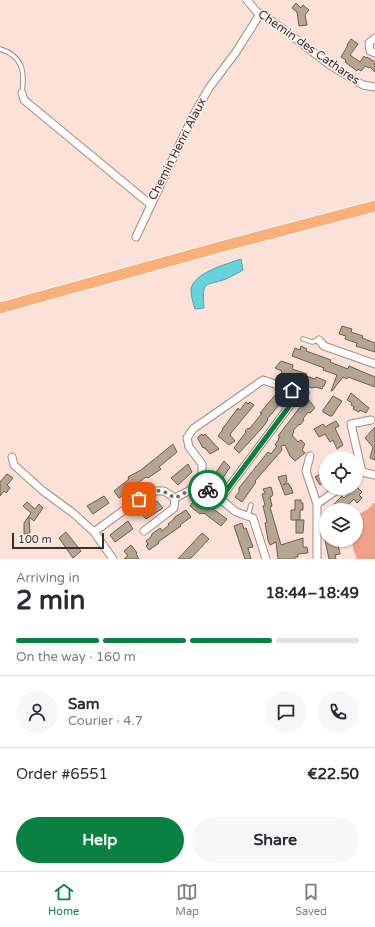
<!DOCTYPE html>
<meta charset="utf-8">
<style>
:root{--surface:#fff;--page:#f7f7f7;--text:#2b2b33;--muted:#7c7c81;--line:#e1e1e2;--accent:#0b8043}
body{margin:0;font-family:"Varela Round",sans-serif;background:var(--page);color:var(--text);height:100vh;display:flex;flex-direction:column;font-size:15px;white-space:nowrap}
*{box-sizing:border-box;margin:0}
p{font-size:13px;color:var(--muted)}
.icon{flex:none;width:22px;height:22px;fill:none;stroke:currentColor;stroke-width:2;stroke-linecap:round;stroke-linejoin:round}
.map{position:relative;height:559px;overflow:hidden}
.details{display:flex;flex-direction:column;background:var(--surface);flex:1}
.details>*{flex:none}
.tools{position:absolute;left:319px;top:451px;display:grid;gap:8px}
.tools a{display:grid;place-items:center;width:44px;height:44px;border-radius:50%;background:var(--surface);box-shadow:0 1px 3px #0004;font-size:20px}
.scale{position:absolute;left:12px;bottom:10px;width:92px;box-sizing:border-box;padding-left:4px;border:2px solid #392f2c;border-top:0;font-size:11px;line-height:14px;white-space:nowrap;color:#392f2c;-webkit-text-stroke:3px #fdf2ee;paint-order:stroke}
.pin{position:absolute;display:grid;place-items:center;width:34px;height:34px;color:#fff;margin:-17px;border-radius:8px;box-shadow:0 2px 6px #0006}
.courier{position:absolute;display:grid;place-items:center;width:40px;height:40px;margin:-20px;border:3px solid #0b8043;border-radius:50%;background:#fff;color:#222;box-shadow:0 1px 5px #0007}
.head em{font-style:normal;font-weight:700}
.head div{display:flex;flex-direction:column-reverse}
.head{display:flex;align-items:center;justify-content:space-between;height:68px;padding:0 16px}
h1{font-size:26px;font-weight:700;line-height:30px}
.bar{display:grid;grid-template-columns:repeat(4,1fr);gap:6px 4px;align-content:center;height:48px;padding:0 16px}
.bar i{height:5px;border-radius:3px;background:var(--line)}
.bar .selected{background:var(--accent)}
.bar p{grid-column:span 4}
.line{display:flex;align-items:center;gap:10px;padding:0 16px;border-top:1px solid var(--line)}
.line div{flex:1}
.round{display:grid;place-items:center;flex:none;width:42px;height:42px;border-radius:21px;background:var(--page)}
.action{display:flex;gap:8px;margin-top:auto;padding:8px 16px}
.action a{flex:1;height:46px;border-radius:24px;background:var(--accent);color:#fff;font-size:16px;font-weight:700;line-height:46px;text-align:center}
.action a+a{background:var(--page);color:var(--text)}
.menu{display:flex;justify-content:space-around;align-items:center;height:56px;border-top:1px solid var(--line);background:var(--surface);font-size:11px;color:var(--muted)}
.menu a{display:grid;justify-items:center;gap:2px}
.menu .selected{color:var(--accent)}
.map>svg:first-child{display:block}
.green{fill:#eea186}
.water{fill:#64d3da;stroke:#57a2a6}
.building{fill:#b4a693;stroke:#6b5e4c}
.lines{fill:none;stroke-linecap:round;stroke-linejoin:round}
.lane-casing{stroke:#a48c83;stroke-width:5.5}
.street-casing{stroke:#a48c83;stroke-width:9}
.primary-casing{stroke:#fff;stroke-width:13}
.lane{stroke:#fff;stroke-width:3.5}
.street{stroke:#fff;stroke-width:7}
.primary{stroke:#fab07b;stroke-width:11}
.done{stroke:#7d6d68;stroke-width:4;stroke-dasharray:0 7.2}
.route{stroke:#0b8043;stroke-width:5}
.labels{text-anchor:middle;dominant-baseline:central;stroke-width:3;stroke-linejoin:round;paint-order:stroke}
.street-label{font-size:12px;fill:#392f2c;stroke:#fdf2ee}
</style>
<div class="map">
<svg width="375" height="559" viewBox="0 0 375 559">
<rect width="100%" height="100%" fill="#fbe1d8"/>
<polygon class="green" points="374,503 375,503 375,559 357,559 353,548 352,540 356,540 356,516 368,509"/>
<path class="water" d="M241,259L243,270C238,273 232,276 226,279C204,287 202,279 204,308L195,309C193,303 191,296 191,290C192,273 227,264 241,259Z"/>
<g class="building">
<polygon points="296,3 301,8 303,5 309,10 305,15 307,25 299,26 297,12 292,8"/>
<polygon points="351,39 358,44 350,55 360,62 364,56 366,58 367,57 375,62 375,72 370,67 369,68 365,66 361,71 358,69 357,71 345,62 346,60 341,57 348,45 347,45"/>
<polygon points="342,326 352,329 351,332 363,336 362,338 375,343 375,352 356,346 357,343 345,339 346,336 339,334"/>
<polygon points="301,346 307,349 306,351 331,360 330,362 348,369 349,366 375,377 375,387 348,377 347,379 343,377 332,391 331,391 337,375 323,370 324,368 292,356 295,348 300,350"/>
<polygon points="281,361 293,365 292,369 307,374 306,376 315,379 316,377 326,381 324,386 323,386 322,389 316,387 312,388 289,379 289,378 287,377 287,376 281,374 282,371 275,368"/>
<polygon points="277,393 284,399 267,419 268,420 262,428 239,453 234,448 246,432 245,431 248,428 249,429 255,422 262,413 260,413"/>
<polygon points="351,393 369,408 366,413 360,410 359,412 353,409 354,407 351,405 352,403 347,400"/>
<polygon points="333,396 342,401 332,416 330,416 323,412 323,410"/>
<polygon points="309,400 315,408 310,413 308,412 303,419 304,420 300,425 299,424 293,431 294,432 292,435 298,442 301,440 305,444 302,450 305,453 295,461 290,456 285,445 281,446 282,450 255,481 256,482 242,502 235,497 239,492 239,488 268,452 271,454 277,446 275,445 279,439 278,439 280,436 278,436 301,406 302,407 305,405"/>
<polygon points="246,402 248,404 250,402 254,405 231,433 230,435 235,441 229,445 218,436 222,431 223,428 238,408 240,410"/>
<polygon points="336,421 339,426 335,428 343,445 337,449 333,440 330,442 325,434 319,437 314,429 323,424 325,427"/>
<polygon points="375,427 375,460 370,458 373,447 365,438"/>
<polygon points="202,434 203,436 205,434 219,449 210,454 206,449 205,449 204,447 203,448 198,439 198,437"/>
<polygon points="173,444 177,452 159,467 161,469 148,478 146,477 134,486 135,488 119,498 114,491 129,479 128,477 141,470"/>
<polygon points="224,461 230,467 218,486 213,482 215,480 212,478"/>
<polygon points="188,464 192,472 178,485 171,478"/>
<polygon points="326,471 326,480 320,485 315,477"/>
<polygon points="7,474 13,478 7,485 10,488 6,493 4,491 0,496 0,482"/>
<polygon points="286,475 287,481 284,485 288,483 289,484 290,487 291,487 293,493 285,495 278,477"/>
<polygon points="356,486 362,492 359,495 362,498 357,503 354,499 349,504 346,505 344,504 337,509 333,505 342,496 344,498 352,491 351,490 353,488 356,488"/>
<polygon points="271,487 273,494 272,496 270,497 272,506 270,507 281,545 303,538 303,547 307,547 308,553 298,554 298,557 295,557 295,559 278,559 276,542 270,545 268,540 265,523 267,522 263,506 265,505 262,494 265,493 263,489"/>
<polygon points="104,496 109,503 93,514 87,506"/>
<polygon points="295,500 301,500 301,503 303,503 303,510 300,510 300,520 291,520 291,510 295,510"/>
<polygon points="157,501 163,508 146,519 140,512"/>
<polygon points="198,501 208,507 209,506 227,519 221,526 204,513 203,514 201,513 200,514 190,506 193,502 195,504"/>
<polygon points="27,502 35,509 39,504 43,508 34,521 29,517 30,533 24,534 24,523 31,513 23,506"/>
<polygon points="186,510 191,517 180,525 181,526 158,542 159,543 149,550 146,546 148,544 146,541 151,537 152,534 160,528 162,531 169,525 168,524 173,520 175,517"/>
<polygon points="296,520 304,520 303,533 296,533"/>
<polygon points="128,521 133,529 115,542 110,535"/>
<polygon points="242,523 244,529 246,528 253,547 248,548 251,559 245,559 234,526"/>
<polygon points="66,532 81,551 73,558 59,538"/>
<polygon points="202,533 209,539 190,559 178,559"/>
<polygon points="325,540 337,540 340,554 335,555 336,559 329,559"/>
<polygon points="131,545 137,553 136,554 139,559 124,559 128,556 124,551"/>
</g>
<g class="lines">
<defs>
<g id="lane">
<path d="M0,49C23,56 25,72 22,93"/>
<polyline points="303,339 312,342 319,340"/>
<polyline points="295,393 307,393"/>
<polyline points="248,515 251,505"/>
</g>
<g id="street">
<polyline points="247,0 256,11 283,29 331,66 363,85 375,87"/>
<polyline points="375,38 369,43 370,51 375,53"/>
<polyline points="22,93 24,100 151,205 193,116 209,88 236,52 260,14"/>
<polyline points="136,237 151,205"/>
<polyline points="319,340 324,346 375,364"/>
<polyline points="310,456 306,471 317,504"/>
<polyline points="12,457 14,465 43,491 73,513 94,532 113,559"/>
<polyline points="362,472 351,424 371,420"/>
<polyline points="356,476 362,472 375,475"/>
<polyline points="202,484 236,512 253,518 266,559"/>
<polyline points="144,531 174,508 175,498"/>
<polyline points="94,532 150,491 164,491 175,498 202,484 202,464 189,447 187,438 193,429 263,380 292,390 295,393 294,400 220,499"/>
<polyline points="317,559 317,504 340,488"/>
</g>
<polyline id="primary" points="0,308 220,247 375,206"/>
</defs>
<use href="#lane" class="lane-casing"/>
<use href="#street" class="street-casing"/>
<use href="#primary" class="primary-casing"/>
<use href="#lane" class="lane"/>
<use href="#street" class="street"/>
<use href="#primary" class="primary"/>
</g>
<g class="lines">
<path class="done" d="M139,499C155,488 159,488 175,498L202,484L208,490"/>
<polyline class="route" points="208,490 220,499 294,400 295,393 292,390"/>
</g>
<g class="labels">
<g class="street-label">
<text transform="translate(309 47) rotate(35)">Chemin des Cathares</text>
<text transform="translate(177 149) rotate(-63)">Chemin Henri Alaux</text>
</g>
</g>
</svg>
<div class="tools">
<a><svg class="icon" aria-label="locate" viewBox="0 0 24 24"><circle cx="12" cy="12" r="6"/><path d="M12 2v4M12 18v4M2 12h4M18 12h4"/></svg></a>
<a><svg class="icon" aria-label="layers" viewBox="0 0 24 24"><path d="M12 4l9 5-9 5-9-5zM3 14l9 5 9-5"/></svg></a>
</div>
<div class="scale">100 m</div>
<div class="pin" style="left:139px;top:499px;background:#ea580c"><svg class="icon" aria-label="bag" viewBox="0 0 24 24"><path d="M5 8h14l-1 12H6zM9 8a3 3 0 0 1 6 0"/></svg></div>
<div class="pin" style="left:292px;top:390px;background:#1f2937"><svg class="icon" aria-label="home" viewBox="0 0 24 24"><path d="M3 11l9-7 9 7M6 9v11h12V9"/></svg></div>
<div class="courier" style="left:208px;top:490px"><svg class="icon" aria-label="bike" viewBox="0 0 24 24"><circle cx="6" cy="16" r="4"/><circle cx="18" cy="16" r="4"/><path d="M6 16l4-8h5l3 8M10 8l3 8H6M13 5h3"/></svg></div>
</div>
<section class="details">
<div class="head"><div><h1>2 min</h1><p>Arriving in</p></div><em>18:44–18:49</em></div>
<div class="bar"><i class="selected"></i><i class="selected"></i><i class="selected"></i><i></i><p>On the way · 160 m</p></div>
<div class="line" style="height:72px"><a class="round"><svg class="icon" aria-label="person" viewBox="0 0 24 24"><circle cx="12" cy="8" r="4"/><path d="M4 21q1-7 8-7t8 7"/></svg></a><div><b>Sam</b><p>Courier · 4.7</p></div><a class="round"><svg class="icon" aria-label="chat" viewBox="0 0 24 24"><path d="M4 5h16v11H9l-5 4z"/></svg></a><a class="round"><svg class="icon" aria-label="phone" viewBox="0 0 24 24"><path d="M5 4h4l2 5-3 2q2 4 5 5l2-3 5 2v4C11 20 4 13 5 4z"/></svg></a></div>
<div class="line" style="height:52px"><div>Order #6551</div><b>€22.50</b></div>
<div class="action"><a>Help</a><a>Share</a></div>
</section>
<nav class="menu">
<a class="selected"><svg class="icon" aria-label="home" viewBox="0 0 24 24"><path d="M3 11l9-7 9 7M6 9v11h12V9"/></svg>Home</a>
<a><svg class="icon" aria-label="map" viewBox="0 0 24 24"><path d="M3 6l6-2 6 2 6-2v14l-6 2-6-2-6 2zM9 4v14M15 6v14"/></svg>Map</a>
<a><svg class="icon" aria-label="saved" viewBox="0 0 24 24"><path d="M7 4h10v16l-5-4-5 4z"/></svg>Saved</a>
</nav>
